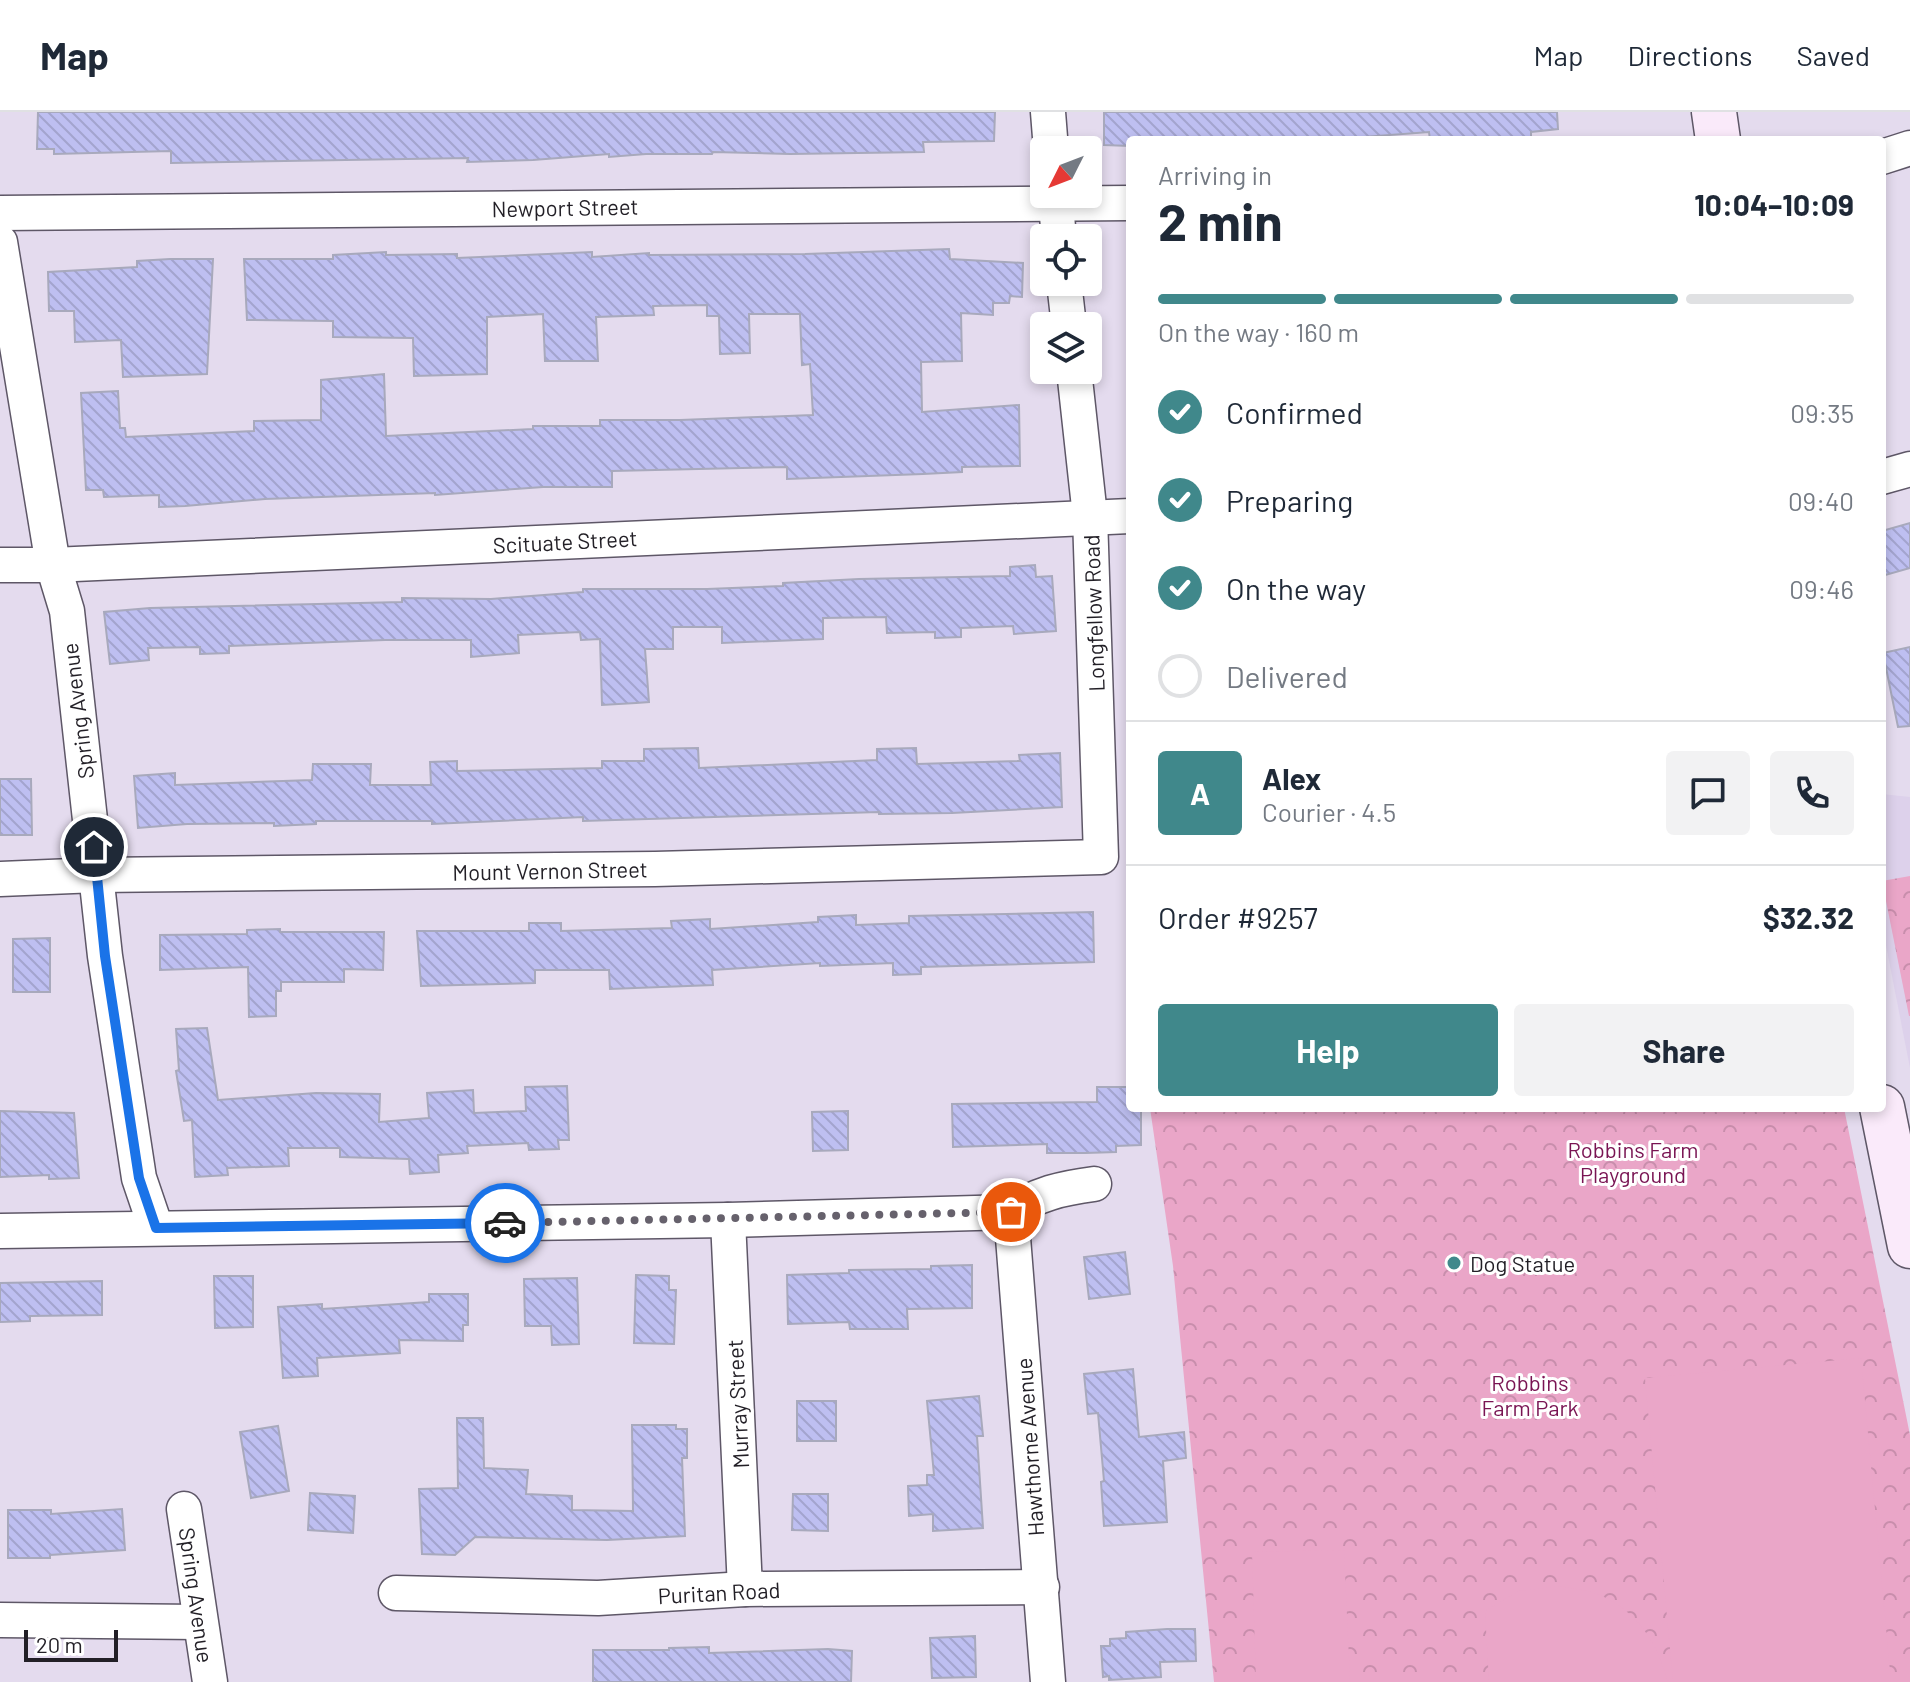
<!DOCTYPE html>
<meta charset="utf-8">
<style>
:root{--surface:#fff;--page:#f2f2f3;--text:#1f2937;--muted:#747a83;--line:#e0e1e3;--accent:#40888b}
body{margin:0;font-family:Barlow,sans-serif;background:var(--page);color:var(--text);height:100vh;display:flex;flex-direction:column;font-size:30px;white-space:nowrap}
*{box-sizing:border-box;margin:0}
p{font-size:26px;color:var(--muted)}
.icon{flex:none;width:44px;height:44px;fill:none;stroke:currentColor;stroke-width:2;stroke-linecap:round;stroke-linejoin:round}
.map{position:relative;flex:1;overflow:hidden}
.details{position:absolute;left:1126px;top:24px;width:760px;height:976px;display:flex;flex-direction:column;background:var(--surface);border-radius:8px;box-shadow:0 4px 12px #0003}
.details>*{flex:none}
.needle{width:52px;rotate:228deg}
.buttons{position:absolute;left:1030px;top:24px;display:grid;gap:16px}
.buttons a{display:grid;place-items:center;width:72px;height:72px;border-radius:8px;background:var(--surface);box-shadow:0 4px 12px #0003;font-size:40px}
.scale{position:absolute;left:24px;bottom:20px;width:94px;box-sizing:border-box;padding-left:8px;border:4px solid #221f26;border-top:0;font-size:22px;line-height:28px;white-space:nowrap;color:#221f26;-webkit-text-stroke:6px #fff;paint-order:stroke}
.pin{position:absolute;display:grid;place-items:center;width:68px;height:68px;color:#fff;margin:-34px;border:4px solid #fff;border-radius:50%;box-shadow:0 2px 8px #0007}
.courier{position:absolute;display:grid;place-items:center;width:80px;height:80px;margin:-40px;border:6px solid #1a73e8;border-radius:50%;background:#fff;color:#222;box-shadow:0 2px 10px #0007}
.overview em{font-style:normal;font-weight:700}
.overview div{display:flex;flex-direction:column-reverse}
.overview{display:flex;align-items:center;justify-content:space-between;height:136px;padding:0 32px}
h1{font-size:52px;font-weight:700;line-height:60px}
.bar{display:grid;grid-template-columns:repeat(4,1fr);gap:12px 8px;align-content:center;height:96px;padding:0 32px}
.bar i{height:10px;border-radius:6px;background:var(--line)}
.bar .current{background:var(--accent)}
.bar p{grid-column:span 4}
.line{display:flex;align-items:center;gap:20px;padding:0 32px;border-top:2px solid var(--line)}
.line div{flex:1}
.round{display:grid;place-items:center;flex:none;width:84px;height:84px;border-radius:8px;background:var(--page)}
ol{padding:0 32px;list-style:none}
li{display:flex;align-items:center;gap:24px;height:88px}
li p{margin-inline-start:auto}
li .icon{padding:8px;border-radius:50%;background:var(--accent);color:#fff;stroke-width:4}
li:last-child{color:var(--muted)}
li i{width:44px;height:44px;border:4px solid var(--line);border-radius:50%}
.primary-button{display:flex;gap:16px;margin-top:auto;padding:16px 32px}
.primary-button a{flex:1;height:92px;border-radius:8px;background:var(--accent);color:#fff;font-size:32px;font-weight:700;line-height:92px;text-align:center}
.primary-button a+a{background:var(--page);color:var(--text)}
header{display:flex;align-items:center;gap:48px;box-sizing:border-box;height:112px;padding:0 40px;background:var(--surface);border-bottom:2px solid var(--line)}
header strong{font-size:38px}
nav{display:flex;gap:44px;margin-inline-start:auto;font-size:28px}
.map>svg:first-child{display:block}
.built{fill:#ddd1eb}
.park{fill:url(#park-crowns)}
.pitch{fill:#eaa6c8}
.building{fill:url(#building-back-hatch);stroke:#a8a9bc;stroke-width:2}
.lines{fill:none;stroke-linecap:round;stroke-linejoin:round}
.street-casing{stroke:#5e5767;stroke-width:37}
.secondary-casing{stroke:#5e5767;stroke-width:47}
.street{stroke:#fff;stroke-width:34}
.secondary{stroke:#faeafa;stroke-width:44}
.done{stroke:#66616c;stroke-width:8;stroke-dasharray:0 14.4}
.route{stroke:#1a73e8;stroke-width:10}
.poi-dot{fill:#40888b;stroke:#fff;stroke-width:3}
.labels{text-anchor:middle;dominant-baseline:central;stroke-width:6;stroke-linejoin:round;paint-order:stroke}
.street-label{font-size:22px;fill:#221f26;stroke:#fff}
.park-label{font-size:22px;fill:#791453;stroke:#fff}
.poi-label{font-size:22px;fill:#221f26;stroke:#fff;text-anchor:start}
</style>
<header>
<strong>Map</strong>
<nav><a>Map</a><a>Directions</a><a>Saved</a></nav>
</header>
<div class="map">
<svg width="1910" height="1570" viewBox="0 0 1910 1570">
<defs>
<pattern id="park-crowns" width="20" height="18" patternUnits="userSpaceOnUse" patternTransform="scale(2)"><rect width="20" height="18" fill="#eaa6c8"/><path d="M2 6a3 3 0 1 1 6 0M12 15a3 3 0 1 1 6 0" fill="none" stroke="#c88eac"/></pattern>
<pattern id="building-back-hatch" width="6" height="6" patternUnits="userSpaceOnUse" patternTransform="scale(2)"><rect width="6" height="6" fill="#bebff1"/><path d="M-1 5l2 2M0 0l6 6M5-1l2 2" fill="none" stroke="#a3a4ce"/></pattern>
</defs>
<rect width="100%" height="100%" fill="#e4dbee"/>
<polygon class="built" points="1882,682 1910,685 1910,956 1882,813"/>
<g class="park">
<polygon points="1910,764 1910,904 1909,904 1882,769"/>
<polygon points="1150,996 1844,996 1910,1323 1910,1570 1214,1570 1173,1154"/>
</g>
<g class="pitch">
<polygon points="1861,1246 1891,1570 1673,1570 1645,1266"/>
<polygon points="1344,1438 1350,1570 1256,1570 1252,1440"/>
<path d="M1560,1474C1573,1477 1590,1478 1602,1484C1639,1501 1658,1533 1668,1570H1489L1485,1499L1519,1479Z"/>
</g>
<g class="building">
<polygon points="38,0 995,0 994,29 923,30 924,40 790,42 713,40 712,42 646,42 609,45 609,42 533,48 467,50 468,46 171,51 171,39 54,42 54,37 37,37"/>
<polygon points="1104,0 1557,0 1558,17 1531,20 1531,28 1491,28 1491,25 1430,28 1429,20 1324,28 1130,28 1130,34 1104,33"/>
<polygon points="949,137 950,147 1023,151 1022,185 1010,184 1009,191 993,191 993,203 961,201 962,249 921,250 922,300 1019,293 1020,354 962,355 962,360 923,362 787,367 787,355 612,359 612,375 543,375 435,383 435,381 265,387 185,394 159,395 159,383 104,385 103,378 86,378 81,281 118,279 120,316 125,316 126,325 254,319 254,309 321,308 321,268 384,262 386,324 533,317 533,314 600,314 600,308 680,308 813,303 810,252 802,253 800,202 749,202 750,241 720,242 719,204 707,204 707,193 653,194 654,203 596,205 598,249 545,249 543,202 487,205 487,262 414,264 413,226 333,225 333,209 247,208 244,147 333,147 333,143 386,140 386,143 457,142 457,146 592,140 592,145 649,141 649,143 805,142"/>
<polygon points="170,147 213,147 207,262 123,265 121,228 75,230 74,199 49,199 48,160 137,155 137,149"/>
<polygon points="1910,411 1910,456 1882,464 1882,419"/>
<polygon points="1035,453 1036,465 1052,464 1056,519 1014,522 1013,514 961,516 961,525 935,526 935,520 887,521 886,505 823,506 823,527 722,531 722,515 673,515 673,537 645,537 649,590 636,591 602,593 600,527 581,528 580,520 518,523 519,541 471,545 471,528 385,528 229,534 229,541 200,542 200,535 148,536 149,548 110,552 104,500 150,496 402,490 402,486 491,487 583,480 583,477 707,477 783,474 783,471 859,467 1010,464 1010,455"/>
<polygon points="1910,535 1910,614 1898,615 1883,541"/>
<polygon points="698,636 699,656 877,648 877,637 916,636 917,652 1020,649 1019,643 1060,641 1062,695 952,701 879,702 879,700 583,709 583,705 432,712 432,709 316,709 316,712 274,714 274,711 187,712 138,716 134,664 175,661 175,673 312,668 313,652 371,652 370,673 431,673 430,650 457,649 457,659 602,656 602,649 644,649 644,637"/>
<polygon points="0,667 31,667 32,723 0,723"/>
<polygon points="1093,800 1094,850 921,855 921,862 893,863 893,851 820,854 820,851 712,858 713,873 610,877 609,858 535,858 535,871 421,874 417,819 529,819 529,811 561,811 561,819 672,816 671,809 710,807 710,817 818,810 818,805 856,803 856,813 909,811 909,804"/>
<polygon points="280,817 280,820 384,820 383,858 344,857 344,870 281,870 281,879 276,879 276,904 249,905 248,855 160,858 160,823 247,822 247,818"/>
<polygon points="50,826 50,880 13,880 13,827"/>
<polygon points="207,916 218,988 316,981 380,982 379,1010 429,1006 427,981 473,978 474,1001 526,999 525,975 567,974 569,1028 558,1028 559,1037 529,1038 528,1031 467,1034 468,1041 438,1043 439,1060 410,1062 409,1047 340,1045 340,1036 288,1036 289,1054 227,1056 228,1063 195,1065 192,1008 184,1009 176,959 179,958 176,917"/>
<polygon points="1097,975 1130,975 1130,996 1141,996 1141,1033 1116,1034 1116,1040 1085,1041 1047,1041 1047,1032 953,1035 952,992 1097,990"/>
<polygon points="0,999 74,1001 79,1066 49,1067 49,1063 0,1065"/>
<polygon points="848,999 848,1038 813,1039 812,1000"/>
<polygon points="1125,1140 1130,1182 1089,1187 1084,1145"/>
<polygon points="972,1153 972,1196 907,1197 908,1217 850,1217 849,1210 788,1212 787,1163 849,1161 849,1158 931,1157 931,1154"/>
<polygon points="636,1163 669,1164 669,1178 676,1178 674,1232 634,1231"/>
<polygon points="214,1164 253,1164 253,1215 215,1216"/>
<polygon points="577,1166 579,1232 552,1233 551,1214 525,1214 524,1167"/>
<polygon points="102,1169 102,1203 30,1204 30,1209 0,1210 0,1171"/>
<polygon points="429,1182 468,1182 468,1213 463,1213 463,1229 399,1228 400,1241 317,1246 318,1264 283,1266 278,1195 322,1192 322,1197 429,1190"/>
<polygon points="1133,1257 1139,1325 1184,1320 1186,1346 1163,1349 1167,1410 1104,1414 1101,1370 1104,1369 1098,1301 1088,1302 1084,1262"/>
<polygon points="979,1284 983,1324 977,1324 983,1416 933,1419 933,1402 909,1404 908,1374 927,1373 927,1363 934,1363 927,1289"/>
<rect x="797" y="1289" width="39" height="40"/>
<polygon points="457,1306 483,1306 484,1356 528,1358 526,1382 572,1384 572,1398 633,1399 632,1313 676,1313 676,1317 687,1317 687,1346 682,1346 685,1424 607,1428 475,1425 455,1443 422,1442 419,1377 458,1376"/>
<polygon points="278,1314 289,1379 251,1386 240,1320"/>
<polygon points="310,1381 355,1384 353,1421 308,1418"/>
<polygon points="793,1382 828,1382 828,1419 792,1418"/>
<polygon points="122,1397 125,1438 50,1443 50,1446 8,1446 8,1398 51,1398 51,1402"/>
<polygon points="1167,1517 1195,1517 1196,1549 1160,1550 1161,1565 1109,1568 1109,1564 1103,1565 1101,1534 1110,1534 1110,1527 1126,1526 1126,1520"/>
<polygon points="975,1524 976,1565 932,1566 930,1526"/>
<polygon points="709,1535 709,1541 828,1537 852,1539 851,1570 593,1570 593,1538 669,1538 669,1536"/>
</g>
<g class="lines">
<defs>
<g id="street">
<polyline points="1048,0 1051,38"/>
<polyline points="1882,45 1910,36"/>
<polyline points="1055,82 1059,126"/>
<polyline points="0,101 1130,91"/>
<polyline points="0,130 53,453 67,499 105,844 139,1066 156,1116"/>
<polyline points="1064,170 1069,214"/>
<polyline points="1882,365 1910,357"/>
<polyline points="0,453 53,453 1130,404"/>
<polyline points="0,767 97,763 655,757 1101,745 1090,404 1074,258"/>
<polyline points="1011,1100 1048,1570"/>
<polyline points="728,1108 745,1477"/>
<path d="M0,1119L728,1108L1011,1100C1036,1082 1063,1076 1094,1072"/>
<polyline points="184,1397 210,1570"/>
<polyline points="396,1481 598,1486 745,1477 1042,1475"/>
<polyline points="0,1508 199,1510"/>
</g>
<g id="secondary">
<polyline points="1714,0 1718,28"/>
<polyline points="1882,995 1910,1134"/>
</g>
</defs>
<use href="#street" class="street-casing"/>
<use href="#secondary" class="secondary-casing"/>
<use href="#street" class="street"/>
<use href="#secondary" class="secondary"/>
</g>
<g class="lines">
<polyline class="done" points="505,1111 1011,1100"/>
<polyline class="route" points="94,735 105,844 139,1066 156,1116 505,1111"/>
</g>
<circle class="poi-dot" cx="1454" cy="1151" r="8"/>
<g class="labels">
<g class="street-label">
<text transform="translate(565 95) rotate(-1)">Newport Street</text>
<text transform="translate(565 429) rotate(-3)">Scituate Street</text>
<text transform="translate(1093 501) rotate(-92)">Longfellow Road</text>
<text transform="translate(77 599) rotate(-97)">Spring Avenue</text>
<text transform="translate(550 758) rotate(-1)">Mount Vernon Street</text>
<text transform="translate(737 1292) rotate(-93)">Murray Street</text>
<text transform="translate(1029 1335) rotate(-94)">Hawthorne Avenue</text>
<text transform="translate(719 1480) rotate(-3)">Puritan Road</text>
<text transform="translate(197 1483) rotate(82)">Spring Avenue</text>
</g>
<g class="park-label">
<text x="1633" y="1037">Robbins Farm<tspan x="1633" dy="25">Playground</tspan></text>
<text x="1530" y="1270">Robbins<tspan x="1530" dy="25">Farm Park</tspan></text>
</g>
<g class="poi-label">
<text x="1470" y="1151">Dog Statue</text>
</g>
</g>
</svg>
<div class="buttons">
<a><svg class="needle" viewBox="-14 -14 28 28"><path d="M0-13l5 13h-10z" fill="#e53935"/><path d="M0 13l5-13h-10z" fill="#747a83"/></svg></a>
<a><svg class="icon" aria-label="locate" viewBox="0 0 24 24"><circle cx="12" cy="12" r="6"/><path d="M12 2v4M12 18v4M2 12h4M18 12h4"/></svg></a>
<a><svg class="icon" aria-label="layers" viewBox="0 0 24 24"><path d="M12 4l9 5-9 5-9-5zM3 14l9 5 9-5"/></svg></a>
</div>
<div class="scale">20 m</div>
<div class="pin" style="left:1011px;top:1100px;background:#ea580c"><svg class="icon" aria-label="bag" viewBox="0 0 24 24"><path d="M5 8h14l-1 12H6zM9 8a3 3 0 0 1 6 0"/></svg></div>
<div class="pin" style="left:94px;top:735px;background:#1f2937"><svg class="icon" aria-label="home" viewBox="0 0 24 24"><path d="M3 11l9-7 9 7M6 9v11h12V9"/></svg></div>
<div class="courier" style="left:505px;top:1111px"><svg class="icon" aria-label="car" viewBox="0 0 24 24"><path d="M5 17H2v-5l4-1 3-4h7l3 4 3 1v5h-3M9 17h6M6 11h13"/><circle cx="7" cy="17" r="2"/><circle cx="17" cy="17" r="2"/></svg></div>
<section class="details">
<div class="overview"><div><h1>2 min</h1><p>Arriving in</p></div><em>10:04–10:09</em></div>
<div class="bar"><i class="current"></i><i class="current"></i><i class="current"></i><i></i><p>On the way · 160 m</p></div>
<ol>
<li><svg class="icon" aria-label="check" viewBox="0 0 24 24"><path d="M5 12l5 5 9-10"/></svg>Confirmed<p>09:35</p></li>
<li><svg class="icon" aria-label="check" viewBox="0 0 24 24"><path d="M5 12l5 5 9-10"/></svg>Preparing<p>09:40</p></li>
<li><svg class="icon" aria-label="check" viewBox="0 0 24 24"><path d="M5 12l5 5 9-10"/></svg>On the way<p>09:46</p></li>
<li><i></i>Delivered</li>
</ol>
<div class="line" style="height:144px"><b class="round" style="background:var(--accent);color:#fff">A</b><div><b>Alex</b><p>Courier · 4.5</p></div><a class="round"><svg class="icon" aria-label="chat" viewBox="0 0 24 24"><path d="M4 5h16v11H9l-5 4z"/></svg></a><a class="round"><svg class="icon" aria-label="phone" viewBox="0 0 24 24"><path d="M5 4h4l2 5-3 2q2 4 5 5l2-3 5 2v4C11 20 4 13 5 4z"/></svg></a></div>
<div class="line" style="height:104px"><div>Order #9257</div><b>$32.32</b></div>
<div class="primary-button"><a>Help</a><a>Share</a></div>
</section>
</div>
